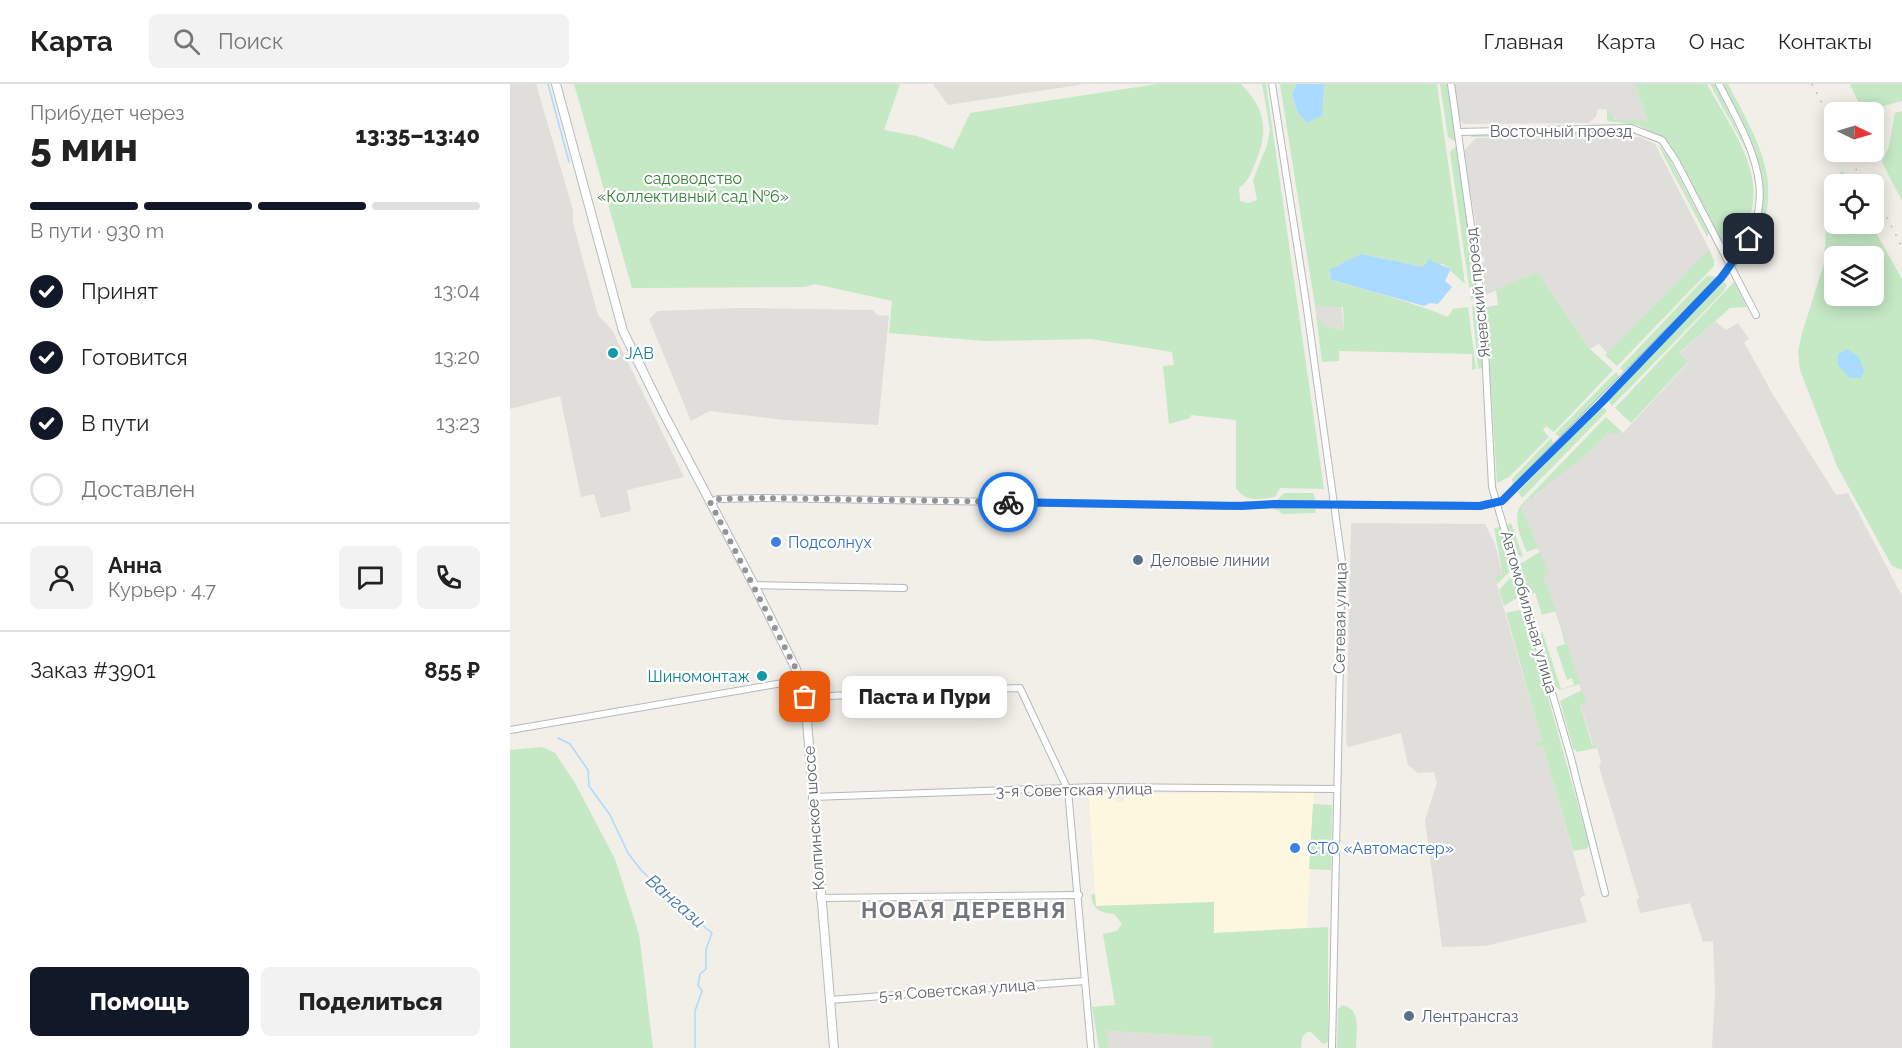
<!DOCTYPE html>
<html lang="ru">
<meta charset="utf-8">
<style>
:root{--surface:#fff;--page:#f2f2f2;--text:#222;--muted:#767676;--line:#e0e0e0;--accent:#111827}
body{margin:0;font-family:Raleway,sans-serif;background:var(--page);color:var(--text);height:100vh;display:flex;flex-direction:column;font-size:22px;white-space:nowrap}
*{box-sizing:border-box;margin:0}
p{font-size:20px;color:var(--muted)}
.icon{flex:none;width:33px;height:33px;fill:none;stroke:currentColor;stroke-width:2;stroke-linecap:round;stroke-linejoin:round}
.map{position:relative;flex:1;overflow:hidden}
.details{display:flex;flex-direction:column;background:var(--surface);width:510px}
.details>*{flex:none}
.needle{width:39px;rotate:95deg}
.fabs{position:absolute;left:1314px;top:18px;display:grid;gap:12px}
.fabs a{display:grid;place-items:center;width:60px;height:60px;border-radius:9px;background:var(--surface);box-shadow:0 3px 15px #0003;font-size:30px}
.pin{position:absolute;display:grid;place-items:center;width:51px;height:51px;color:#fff;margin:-26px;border-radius:12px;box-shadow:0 3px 9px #0006}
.courier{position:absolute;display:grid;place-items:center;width:60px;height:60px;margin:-30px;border:4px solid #1a73e8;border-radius:50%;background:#fff;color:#222;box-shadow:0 2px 8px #0007}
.bubble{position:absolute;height:42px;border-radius:9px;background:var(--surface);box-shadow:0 3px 15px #0003;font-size:20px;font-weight:800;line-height:42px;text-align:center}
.overview em{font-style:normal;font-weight:800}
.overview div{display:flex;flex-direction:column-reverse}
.overview{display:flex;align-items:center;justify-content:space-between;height:102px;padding:0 30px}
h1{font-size:39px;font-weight:800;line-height:45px}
.bar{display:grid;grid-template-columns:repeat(4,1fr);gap:9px 6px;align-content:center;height:72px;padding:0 30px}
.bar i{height:8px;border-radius:4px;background:var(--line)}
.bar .on{background:var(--accent)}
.bar p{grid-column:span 4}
.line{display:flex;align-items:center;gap:15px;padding:0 30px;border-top:2px solid var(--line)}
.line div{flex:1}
.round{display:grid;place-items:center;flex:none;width:63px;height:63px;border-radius:9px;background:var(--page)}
ol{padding:0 30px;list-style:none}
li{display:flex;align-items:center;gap:18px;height:66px}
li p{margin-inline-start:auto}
li .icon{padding:6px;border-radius:50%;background:var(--accent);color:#fff;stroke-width:4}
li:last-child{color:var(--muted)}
li i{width:33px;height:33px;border:3px solid var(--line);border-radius:50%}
.primary-button{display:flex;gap:12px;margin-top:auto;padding:12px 30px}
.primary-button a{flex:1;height:69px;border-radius:9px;background:var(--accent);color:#fff;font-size:24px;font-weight:800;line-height:69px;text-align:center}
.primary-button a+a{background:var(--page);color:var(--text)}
header{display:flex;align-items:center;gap:36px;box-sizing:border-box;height:84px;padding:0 30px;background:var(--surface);border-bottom:2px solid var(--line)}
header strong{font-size:28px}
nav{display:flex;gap:33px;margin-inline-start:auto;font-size:21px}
.search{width:420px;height:54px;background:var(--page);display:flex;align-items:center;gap:15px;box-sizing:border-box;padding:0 21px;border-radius:9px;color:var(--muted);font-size:22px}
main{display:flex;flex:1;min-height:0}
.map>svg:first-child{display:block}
.commercial{fill:#fef7e0}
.industrial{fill:#e0deda}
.education{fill:#e1ded6}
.green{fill:#c5e8c5;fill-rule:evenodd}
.water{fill:#aadaff}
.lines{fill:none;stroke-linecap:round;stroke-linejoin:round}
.stream{stroke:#aadaff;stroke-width:1.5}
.street-casing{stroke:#b5b8bc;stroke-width:8}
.secondary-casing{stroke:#b6babf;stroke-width:10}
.street{stroke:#fff;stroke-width:6}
.secondary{stroke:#fff;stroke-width:8}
.rail{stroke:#b6b7b8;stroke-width:1.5;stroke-dasharray:1.5 8;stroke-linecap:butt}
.done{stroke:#929495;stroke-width:6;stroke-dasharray:0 10.8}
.route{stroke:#1a73e8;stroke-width:8}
.culture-dot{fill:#0f9aa8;stroke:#fff;stroke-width:2}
.shop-dot{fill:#3f7fe0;stroke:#fff;stroke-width:2}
.service-dot{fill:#5c6f8a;stroke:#fff;stroke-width:2}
.labels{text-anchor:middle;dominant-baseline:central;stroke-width:4.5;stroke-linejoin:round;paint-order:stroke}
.street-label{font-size:16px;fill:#5f6368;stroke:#fff}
.park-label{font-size:16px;fill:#348238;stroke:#fff}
.culture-label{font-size:16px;fill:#0d838f;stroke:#fff;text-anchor:start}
.shop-label{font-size:16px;fill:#366cbe;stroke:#fff;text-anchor:start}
.service-label{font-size:16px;fill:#4e5e75;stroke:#fff;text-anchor:start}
.water-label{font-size:18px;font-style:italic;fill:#4174aa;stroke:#fff}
.district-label{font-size:22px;font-weight:bold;letter-spacing:1.5px;fill:#70757a;stroke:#fff}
</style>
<header>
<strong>Карта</strong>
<div class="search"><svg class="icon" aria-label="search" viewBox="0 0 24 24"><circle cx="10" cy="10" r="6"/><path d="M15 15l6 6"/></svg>Поиск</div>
<nav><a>Главная</a><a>Карта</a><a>О нас</a><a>Контакты</a></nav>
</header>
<main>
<section class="details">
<div class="overview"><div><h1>5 мин</h1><p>Прибудет через</p></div><em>13:35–13:40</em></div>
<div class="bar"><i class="on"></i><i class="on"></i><i class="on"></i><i></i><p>В пути · 930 m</p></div>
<ol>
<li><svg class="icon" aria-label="check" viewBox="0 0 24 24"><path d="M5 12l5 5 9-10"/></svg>Принят<p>13:04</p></li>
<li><svg class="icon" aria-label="check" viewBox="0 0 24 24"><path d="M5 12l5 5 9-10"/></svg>Готовится<p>13:20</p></li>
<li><svg class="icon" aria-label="check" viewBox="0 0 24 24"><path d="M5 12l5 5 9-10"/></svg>В пути<p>13:23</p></li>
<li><i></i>Доставлен</li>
</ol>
<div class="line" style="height:108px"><a class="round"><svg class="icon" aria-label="person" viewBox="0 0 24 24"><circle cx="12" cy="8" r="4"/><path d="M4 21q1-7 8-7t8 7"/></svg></a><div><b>Анна</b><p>Курьер · 4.7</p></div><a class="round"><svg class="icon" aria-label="chat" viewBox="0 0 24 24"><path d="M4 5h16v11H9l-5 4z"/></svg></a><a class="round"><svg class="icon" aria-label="phone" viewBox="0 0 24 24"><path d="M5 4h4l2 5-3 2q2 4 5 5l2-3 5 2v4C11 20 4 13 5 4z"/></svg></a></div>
<div class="line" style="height:78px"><div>Заказ #3901</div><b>855 ₽</b></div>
<div class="primary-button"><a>Помощь</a><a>Поделиться</a></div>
</section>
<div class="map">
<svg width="1392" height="964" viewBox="0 0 1392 964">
<rect width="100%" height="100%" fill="#f1efe8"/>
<polygon class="commercial" points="602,708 607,718 614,717 618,709 632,708 634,710 804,708 797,844 704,849 704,818 586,822 579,715 581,710"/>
<g class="industrial">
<polygon points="0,0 26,0 63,126 63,139 88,231 102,246 174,393 117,406 121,427 91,434 84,410 71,413 50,312 0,325"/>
<polygon points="944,0 1124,0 1138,37 1109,37 1102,33 1098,26 1088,25 1086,33 1078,39 954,40 950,36"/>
<polygon points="1130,53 1145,60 1199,165 1097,269 1089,260 1080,265 1027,188 976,211 971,179 975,178 974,173 971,173 954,67 966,54"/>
<polygon points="831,221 834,243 831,246 813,241 806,230 805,222"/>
<polygon points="230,224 363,226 367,231 379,232 368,341 274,336 200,327 181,337 139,235 148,227"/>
<polygon points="1205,237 1216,246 1228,239 1239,255 1234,258 1262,309 1326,411 1338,409 1392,512 1392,964 1202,964 1205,910 1203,857 1193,858 1180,819 1130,829 1126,816 1129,814 1089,683 1091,678 1086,661 1083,661 1070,620 1075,618 1033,491 1037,488 1012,425 1015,417 1029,405 1082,366 1098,349 1113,349 1178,279 1169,270"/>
<polygon points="841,439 975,440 985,460 993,491 985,494 1032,657 1026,659 1027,663 1033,662 1075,811 1070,814 1077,838 975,862 932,863 915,736 927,699 924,688 908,689 898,681 891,649 838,663 836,657"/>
<polygon points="596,947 702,953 702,964 598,964"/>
</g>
<polygon class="education" points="423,0 574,0 438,21"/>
<g class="green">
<path d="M64,0H390L374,46L407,52L443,65L460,29L647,0H731C755,25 759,45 746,77C741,89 739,97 729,104L730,117L738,119L747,116L743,96L757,61L760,46L752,0H756L814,405L770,404L765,413C749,415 736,419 726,404V336L681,331L680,334L659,340L653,282L664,281L662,268L581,255L475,257L379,249L382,217L305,200L294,203L122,204Z"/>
<path d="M770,0H787L782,10L787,27L813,6L814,0H927L955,200L933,180L913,183L851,170L819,187L821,196C860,208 901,217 938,233L943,225L958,223L966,285L962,286V270L829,267V277L812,278L806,230L813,241L831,246L834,243L833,223L805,222Z"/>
<polygon points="930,0 938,0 946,58 938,53"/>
<path d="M1124,0H1197C1228,57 1273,110 1217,168L1161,62L1150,52L1128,41L1097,37V25L1105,36L1138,37Z"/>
<polygon points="1200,0 1205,0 1240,73"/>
<path d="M1213,0H1218C1251,63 1278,104 1239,172L1235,170C1274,104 1244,60 1213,0Z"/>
<polygon points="1340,0 1392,0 1392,17 1353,28"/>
<polygon points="1392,27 1392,117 1372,78 1379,62 1385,29"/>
<polygon points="1070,48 1074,52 961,53 961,51"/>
<polygon points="1147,59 1158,72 1199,149 1197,153"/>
<polygon points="947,61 967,208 966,214 961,216 940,68"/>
<path d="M1332,87L1339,100H1324V140H1361L1392,195V486L1382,482L1327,382L1290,286L1288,268L1292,249L1314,180L1318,107ZM1324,172H1364V212H1324Z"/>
<polygon points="1199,165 1204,176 1204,182 1107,282 1095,271"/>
<polygon points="1027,188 1080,265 1103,286 1044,348 1036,342 1033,346 1039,353 999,393 987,399 976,223 988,221 986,206"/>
<polygon points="1197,192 1208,193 1118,286 1113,287 1110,284"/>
<polygon points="1213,197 1217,201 1213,208 1102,322 1098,316"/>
<polygon points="1224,198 1237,223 1220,224 1169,269 1178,278 1121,339 1105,324"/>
<polygon points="966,221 968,223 973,284 968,285 962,222"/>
<polygon points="1106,288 1110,294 1052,354 1045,350"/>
<polygon points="1094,324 1097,327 1012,414 1008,408 1090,325"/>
<path d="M1096,333L1113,349H1098L1082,366L1015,418L1012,425L1028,464L1017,468C1011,455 1002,433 1011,421Z"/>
<polygon points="1041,354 1044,362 1003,402 1002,395"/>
<polygon points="774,409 803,409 806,417 767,416"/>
<polygon points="770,423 805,424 806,429 772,430 768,426 763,426"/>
<polygon points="1001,439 1013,472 1010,473 1005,469 997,441"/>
<polygon points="990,443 1002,485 987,500 985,493 993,491 984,444"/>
<polygon points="1030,468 1038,489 1033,491 1046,527 1032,531 1025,509 1018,511 1010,480"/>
<polygon points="1001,493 1005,493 1009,513 994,522 989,506"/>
<polygon points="1009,526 1015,530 1079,761 1076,765 1063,767 1033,662 1027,663 1026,659 1032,657 996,529"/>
<polygon points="1050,538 1070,600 1050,606 1045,602 1031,552 1032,547 1051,605 1064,601 1062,594 1057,596 1046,563 1055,560"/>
<polygon points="1072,606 1076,618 1070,621 1082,661 1086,661 1087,664 1067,668 1063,664 1050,617"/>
<polygon points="32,663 45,669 65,699 105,775 129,850 143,964 0,964 0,666"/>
<polygon points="803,720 822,721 821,786 799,785"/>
<path d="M585,810L586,822L704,818V849L818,843V958L813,960L801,948H797L792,953L791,964H702V953L597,947L598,964H589L582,923L605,921L593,850L607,847L612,840L604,830C589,828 584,827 581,811Z"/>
<path d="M833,921C852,926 846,948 846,964H827L828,925Z"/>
</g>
<g class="water">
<polygon points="787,0 814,0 812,31 797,39 787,27 782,10"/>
<path d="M851,170L913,183L919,175C926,181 933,180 940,186L935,197L942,203L928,220L920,219L914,222L821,196L819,186Z"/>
<polygon points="1337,265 1349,273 1354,287 1351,294 1340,294 1328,281 1328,270"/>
</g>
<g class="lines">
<g class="stream">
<polyline points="38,0 59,78"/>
<polyline points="48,654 60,660 78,686 79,702 100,731 118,769 131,786 159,813 183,828 192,841 202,849 196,865 196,885 190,890 188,901 192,907 185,927 185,964"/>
</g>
<defs>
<g id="street">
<polyline points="762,0 796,218 832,478 822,964"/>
<polyline points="941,0 973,227 982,403 1061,674 1095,809"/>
<polyline points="948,48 1121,44 1152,56 1166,77 1246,231"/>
<path d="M200,418L208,415L255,414L719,422L765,420L970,422L992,417L1211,194C1276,122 1248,75 1209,0"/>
<polyline points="244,501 394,504"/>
<polyline points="295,613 510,604 558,706 581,964"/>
<polyline points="0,646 290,596"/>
<polyline points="302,713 587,703 827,705"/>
<polyline points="310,814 569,811"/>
<polyline points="319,916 575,897"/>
</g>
<polyline id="secondary" points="46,0 113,247 154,330 244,501 286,585 295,613 324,964"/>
</defs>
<use href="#street" class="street-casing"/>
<use href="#secondary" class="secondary-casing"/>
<use href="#street" class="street"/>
<use href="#secondary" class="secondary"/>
<g class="rail">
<polyline points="1302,0 1324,43"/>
<polyline points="1337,68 1354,100"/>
<polyline points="1364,108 1392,163"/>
</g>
</g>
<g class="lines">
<polyline class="done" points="295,613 286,585 200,418 208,415 255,414 498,418"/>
<polyline class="route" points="498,418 731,422 765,420 970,422 992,417 1092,318 1211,194 1239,155"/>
</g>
<g class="culture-dot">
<circle cx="103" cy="269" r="6"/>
<circle cx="252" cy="592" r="6"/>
</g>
<g class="shop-dot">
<circle cx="266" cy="458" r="6"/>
<circle cx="785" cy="764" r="6"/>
</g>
<g class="service-dot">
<circle cx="628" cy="476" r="6"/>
<circle cx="899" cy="932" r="6"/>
</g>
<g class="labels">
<g class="street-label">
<text x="1051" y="47">Восточный проезд</text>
<text transform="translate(968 209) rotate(-96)">Ячевский проезд</text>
<text transform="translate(1019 528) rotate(74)">Автомобильная улица</text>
<text transform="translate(830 534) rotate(-89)">Сетевая улица</text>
<text transform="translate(564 706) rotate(-1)">3-я Советская улица</text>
<text transform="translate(304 734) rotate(-94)">Колпинское шоссе</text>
<text transform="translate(447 906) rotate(-4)">5-я Советская улица</text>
</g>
<g class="park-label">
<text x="183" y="94">садоводство<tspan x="183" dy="18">«Коллективный сад №6»</tspan></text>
</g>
<g class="culture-label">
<text x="115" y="269">JAB</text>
<text x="240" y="592" text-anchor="end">Шиномонтаж</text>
</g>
<g class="shop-label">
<text x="278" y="458">Подсолнух</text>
<text x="797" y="764">СТО «Автомастер»</text>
</g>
<g class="service-label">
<text x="640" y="476">Деловые линии</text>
<text x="911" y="932">Лентрансгаз</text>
</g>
<g class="water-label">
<text transform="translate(166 817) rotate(41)">Вангази</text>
</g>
<g class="district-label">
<text x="454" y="826">НОВАЯ ДЕРЕВНЯ</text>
</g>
</g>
</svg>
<div class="fabs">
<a><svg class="needle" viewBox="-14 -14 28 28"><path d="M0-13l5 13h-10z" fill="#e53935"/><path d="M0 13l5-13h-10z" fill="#767676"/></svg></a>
<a><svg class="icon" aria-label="locate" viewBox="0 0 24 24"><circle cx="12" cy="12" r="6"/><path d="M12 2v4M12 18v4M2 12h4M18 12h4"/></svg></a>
<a><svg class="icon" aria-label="layers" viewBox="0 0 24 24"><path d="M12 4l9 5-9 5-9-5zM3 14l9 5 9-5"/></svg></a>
</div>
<div class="pin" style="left:295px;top:613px;background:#ea580c"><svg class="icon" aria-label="bag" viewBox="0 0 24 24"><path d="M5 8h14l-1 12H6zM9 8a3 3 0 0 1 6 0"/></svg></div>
<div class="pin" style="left:1239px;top:155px;background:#1f2937"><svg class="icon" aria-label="home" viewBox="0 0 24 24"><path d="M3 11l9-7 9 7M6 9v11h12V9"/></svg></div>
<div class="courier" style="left:498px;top:418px"><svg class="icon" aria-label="bike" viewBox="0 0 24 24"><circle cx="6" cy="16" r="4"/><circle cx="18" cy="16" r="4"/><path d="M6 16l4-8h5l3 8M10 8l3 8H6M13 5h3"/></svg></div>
<div class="bubble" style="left:332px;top:592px;width:165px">Паста и Пури</div>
</div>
</main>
